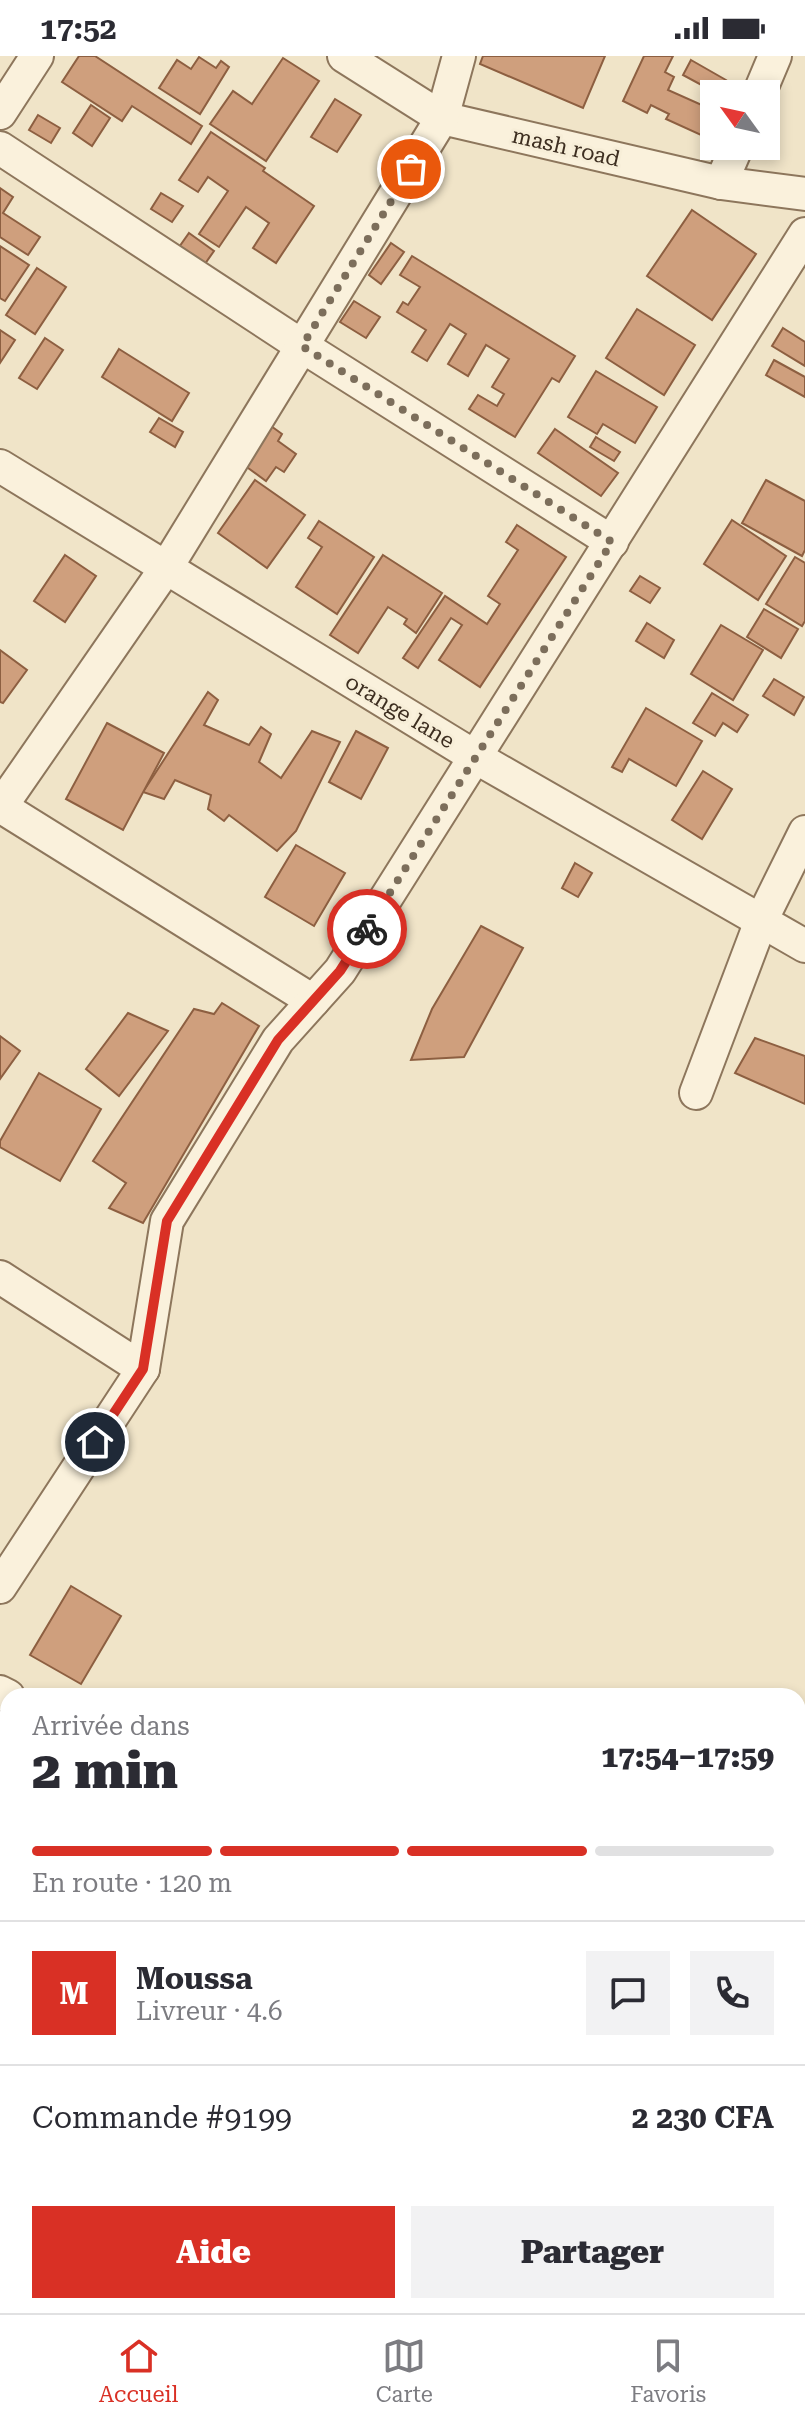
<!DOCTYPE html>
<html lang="fr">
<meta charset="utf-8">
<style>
:root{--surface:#fff;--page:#f2f2f3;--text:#2b2b33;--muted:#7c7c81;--line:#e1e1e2;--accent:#d93025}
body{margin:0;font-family:"Roboto Serif",serif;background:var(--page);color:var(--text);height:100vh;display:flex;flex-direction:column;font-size:30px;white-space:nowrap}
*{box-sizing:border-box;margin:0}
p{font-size:26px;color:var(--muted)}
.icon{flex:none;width:44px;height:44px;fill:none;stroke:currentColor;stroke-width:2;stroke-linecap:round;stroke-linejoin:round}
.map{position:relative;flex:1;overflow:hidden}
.drawer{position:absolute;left:0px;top:1632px;width:806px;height:626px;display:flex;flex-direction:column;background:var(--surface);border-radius:24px 24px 0 0;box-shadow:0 4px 12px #0003}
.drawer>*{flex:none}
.needle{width:52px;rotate:303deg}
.controls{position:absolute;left:700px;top:24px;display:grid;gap:16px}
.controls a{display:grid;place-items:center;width:80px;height:80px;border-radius:0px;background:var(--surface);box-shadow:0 4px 12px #0003;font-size:40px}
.pin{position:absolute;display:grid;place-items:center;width:68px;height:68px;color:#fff;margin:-34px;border:4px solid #fff;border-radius:50%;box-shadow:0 2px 8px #0007}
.courier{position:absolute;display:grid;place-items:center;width:80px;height:80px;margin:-40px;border:6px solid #d93025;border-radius:50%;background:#fff;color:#222;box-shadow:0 2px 10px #0007}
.overview em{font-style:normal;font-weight:800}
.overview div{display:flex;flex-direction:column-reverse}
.overview{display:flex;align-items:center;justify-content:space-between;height:136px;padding:0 32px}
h1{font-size:52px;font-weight:800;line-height:60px}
.bar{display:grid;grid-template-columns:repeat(4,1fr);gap:12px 8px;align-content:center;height:96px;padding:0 32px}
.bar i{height:10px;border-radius:6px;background:var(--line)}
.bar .active{background:var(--accent)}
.bar p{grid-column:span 4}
.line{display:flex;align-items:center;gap:20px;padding:0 32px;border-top:2px solid var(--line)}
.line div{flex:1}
.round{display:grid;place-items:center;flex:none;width:84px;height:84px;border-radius:0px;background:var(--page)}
.action{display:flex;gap:16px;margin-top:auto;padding:16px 32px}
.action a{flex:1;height:92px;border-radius:0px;background:var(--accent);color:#fff;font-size:32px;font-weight:800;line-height:92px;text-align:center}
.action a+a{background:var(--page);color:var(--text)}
.status{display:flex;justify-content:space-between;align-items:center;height:56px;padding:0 40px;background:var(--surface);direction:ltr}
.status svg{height:22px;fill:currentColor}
.tab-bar{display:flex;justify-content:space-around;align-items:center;height:112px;border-top:2px solid var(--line);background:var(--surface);font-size:22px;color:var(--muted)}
.tab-bar a{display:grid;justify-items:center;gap:4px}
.tab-bar .active{color:var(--accent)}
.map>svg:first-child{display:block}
.building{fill:#cf9f7d;stroke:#8d5f41;stroke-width:2}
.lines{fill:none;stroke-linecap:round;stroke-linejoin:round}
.minor-casing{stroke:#8d765c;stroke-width:36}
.minor{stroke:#faf1dc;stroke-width:32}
.done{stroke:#7c6e5b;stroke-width:8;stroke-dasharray:0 14.4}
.route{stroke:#d93025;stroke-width:10}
.labels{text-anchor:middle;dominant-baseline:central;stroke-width:6;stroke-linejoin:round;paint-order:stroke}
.street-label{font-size:22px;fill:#3d2e20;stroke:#f7eed8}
</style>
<div class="status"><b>17:52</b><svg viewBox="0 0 49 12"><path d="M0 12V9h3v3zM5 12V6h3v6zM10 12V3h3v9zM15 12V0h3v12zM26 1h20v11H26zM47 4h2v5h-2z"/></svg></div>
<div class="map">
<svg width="805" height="2257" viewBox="0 0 805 2257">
<rect width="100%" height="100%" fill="#f0e4c8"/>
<g class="building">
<polygon points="79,0 95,0 202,70 191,88 132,50 122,65 62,26"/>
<polygon points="483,0 605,0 583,52 480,8"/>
<polygon points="644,0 673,0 665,16 674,21 668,34 713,54 701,79 666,63 669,58 651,49 647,57 623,45"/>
<polygon points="199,1 216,12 221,5 229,11 200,58 159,32 177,4 191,13"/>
<polygon points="283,2 319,25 266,105 210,68 233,35 252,48"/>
<polygon points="691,4 726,24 718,38 683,19"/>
<polygon points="335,43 361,59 337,96 311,81"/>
<polygon points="91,49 110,62 92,90 73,77"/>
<polygon points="38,59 60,72 51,87 29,74"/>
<polygon points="211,76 265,112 263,115 314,150 276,207 253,192 269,167 246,151 219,191 199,178 228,135 208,121 198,136 179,124"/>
<polygon points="0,132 13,141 3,157 40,181 28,199 0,181"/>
<polygon points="161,137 183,150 172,166 151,153"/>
<polygon points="692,154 756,198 712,264 647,220"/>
<polygon points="189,177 214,195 202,212 177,194"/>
<polygon points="391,187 404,196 381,228 369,219"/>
<polygon points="0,190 29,209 5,245 0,242"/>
<polygon points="412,200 575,300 559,326 552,322 515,381 469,353 478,339 497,350 504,338 492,331 509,303 486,289 468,320 448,308 466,278 450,268 427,305 412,296 426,274 397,256 403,246 408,249 420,231 400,219"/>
<polygon points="37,212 66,231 35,278 6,259"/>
<polygon points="354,245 380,261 366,282 340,266"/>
<polygon points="637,253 695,289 664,339 606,302"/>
<polygon points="783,272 805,286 805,310 772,290"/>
<polygon points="0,274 15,284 0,307"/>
<polygon points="45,282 63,294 37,333 19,322"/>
<polygon points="119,293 189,337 172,365 102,321"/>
<polygon points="774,304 805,321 805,341 766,319"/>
<polygon points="596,315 657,351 635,387 603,368 597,378 568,361"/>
<polygon points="159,362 183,376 175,391 150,376"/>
<polygon points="271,370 282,378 278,385 296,398 284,416 276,411 266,425 244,409"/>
<polygon points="555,373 618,417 601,440 538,397"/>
<polygon points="596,381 620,396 614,405 590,391"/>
<polygon points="255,424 305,459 267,512 218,477"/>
<polygon points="766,424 805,445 805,494 802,500 742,467"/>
<polygon points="732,464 786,500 758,544 704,508"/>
<polygon points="319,465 374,501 337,558 296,531 322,491 308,482"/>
<polygon points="517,469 566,501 480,631 439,604 462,569 451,562 418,612 403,602 445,540 487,568 500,548 488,540 518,494 506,486"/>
<polygon points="65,499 96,520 65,566 34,545"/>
<polygon points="383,499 442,537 416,577 404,568 407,563 388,551 358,597 330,579"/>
<polygon points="795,501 805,507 805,565 802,570 766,548"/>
<polygon points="640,520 660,532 650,547 630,535"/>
<polygon points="764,553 798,573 781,602 747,581"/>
<polygon points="647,567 674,584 664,602 636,585"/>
<polygon points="721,569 763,594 733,644 691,618"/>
<polygon points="0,594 27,614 3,647 0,646"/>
<polygon points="774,623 804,641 794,659 763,640"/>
<polygon points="208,636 218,644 204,669 249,689 261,671 271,678 259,706 281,722 312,675 340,686 296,775 277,795 229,759 224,765 208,753 211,739 175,724 164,743 143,736"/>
<polygon points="712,637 748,659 737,676 723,667 715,680 693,667"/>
<polygon points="646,652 702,685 676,730 629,703 622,716 612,711"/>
<polygon points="107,667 164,697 123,774 66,743"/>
<polygon points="356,675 388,692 361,743 329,726"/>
<polygon points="703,715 732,733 702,783 672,764"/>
<polygon points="296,789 345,817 314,870 265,841"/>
<polygon points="575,807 592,817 578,841 562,832"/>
<polygon points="481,870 523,892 464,1001 411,1004 432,953"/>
<polygon points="222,947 259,970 143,1167 109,1152 126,1127 93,1105 194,953 214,958"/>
<polygon points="128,957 168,975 119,1040 86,1013"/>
<polygon points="0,980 20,995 0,1023"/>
<polygon points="755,982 805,1000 805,1048 735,1017"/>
<polygon points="39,1017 101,1053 60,1125 0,1091 0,1085"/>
<polygon points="71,1530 121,1560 81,1628 30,1599"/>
</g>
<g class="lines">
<defs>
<g id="minor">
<polyline points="344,0 442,62 721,127 805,138"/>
<polyline points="759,38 775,0"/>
<polyline points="0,57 37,0"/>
<polyline points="0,92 302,290 612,486"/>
<polyline points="721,127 737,90"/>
<polyline points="0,410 477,702 805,890"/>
<polyline points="0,750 313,945"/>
<polyline points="0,752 166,512 442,62 459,0"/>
<polyline points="696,1037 761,865 805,776"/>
<polyline points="0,1221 143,1313"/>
<polyline points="0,1531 143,1313 167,1165 278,984 340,915 805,178"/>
<polyline points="0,1636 8,1640"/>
<polyline points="798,1683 805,1678"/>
<polyline points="0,2024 8,2003"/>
<polyline points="0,2095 8,2099"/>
<polyline points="299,2250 312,2257"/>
<polyline points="553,2250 554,2257"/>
<polyline points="411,2257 412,2250"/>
</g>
</defs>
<use href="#minor" class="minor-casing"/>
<use href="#minor" class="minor"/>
</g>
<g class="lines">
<polyline class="done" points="367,873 612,486 302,290 411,113"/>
<polyline class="route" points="95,1386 143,1313 167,1165 278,984 340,915 367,873"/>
</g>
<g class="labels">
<g class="street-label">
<text transform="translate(566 91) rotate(13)">mash road</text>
<text transform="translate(400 655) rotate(31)">orange lane</text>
</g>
</g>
</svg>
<div class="controls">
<a><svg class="needle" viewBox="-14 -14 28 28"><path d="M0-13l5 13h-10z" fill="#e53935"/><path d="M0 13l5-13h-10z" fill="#7c7c81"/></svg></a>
</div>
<div class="pin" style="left:411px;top:113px;background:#ea580c"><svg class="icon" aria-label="bag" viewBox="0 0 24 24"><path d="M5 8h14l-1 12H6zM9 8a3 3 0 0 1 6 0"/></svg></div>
<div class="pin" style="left:95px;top:1386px;background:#1f2937"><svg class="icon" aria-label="home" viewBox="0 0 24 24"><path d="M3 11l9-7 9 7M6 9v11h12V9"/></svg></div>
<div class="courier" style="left:367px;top:873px"><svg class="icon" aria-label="bike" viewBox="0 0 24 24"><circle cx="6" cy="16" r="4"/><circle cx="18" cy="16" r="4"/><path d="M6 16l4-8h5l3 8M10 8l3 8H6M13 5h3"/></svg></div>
<section class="drawer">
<div class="overview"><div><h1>2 min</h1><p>Arrivée dans</p></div><em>17:54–17:59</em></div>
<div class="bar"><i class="active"></i><i class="active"></i><i class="active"></i><i></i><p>En route · 120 m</p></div>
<div class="line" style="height:144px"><b class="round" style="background:var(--accent);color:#fff">M</b><div><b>Moussa</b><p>Livreur · 4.6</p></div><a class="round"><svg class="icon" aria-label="chat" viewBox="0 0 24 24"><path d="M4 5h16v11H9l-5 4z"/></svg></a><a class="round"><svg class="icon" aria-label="phone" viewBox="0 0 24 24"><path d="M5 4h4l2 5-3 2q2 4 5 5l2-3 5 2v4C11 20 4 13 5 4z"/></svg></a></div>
<div class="line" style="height:104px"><div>Commande #9199</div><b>2 230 CFA</b></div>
<div class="action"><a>Aide</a><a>Partager</a></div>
</section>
</div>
<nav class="tab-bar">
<a class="active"><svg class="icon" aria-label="home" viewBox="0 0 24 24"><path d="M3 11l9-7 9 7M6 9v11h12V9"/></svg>Accueil</a>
<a><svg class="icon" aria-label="map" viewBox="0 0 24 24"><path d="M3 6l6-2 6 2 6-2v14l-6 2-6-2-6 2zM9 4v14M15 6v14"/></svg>Carte</a>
<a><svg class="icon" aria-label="saved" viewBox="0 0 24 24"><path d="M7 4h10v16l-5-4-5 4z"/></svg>Favoris</a>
</nav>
